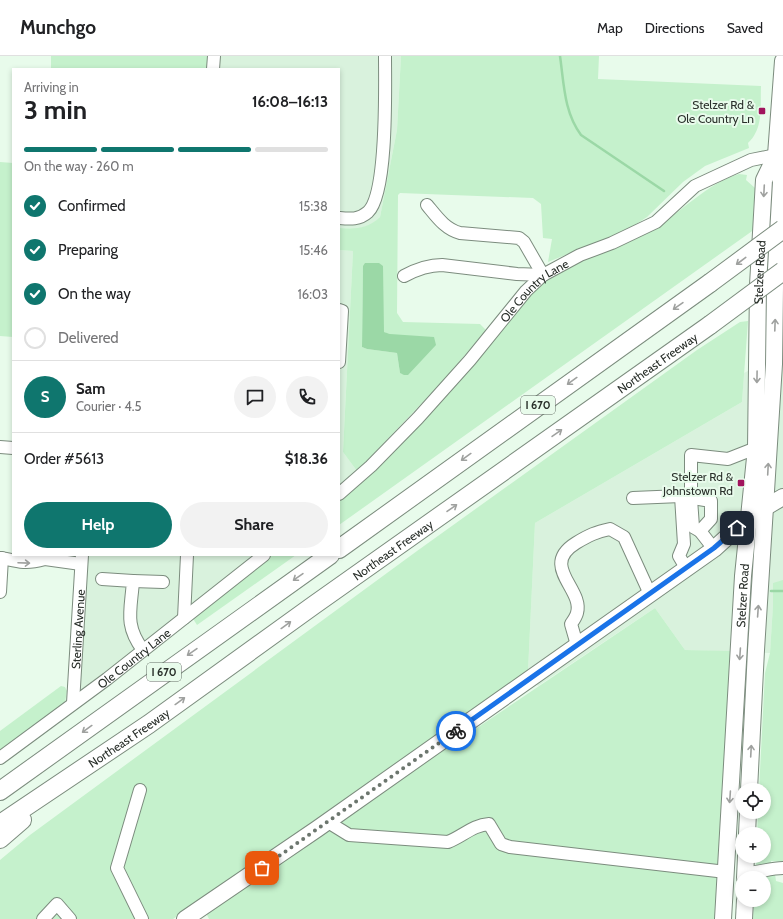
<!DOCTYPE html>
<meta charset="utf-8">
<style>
:root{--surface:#fff;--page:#f2f2f2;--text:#202124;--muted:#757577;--line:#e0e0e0;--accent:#0f766e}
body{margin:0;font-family:Cabin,sans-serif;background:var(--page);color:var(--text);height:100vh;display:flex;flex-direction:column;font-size:15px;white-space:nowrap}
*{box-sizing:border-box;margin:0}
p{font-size:13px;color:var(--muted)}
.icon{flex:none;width:22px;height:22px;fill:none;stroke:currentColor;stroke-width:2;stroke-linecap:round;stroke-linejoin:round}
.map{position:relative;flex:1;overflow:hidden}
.side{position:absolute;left:12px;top:12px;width:328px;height:488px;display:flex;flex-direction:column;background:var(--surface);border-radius:0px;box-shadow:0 2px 6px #0003}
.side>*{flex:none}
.fabs{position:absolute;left:735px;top:727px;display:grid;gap:8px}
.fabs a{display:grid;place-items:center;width:36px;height:36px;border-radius:50%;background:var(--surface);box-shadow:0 2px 6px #0003;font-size:20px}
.pin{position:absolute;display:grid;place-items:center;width:34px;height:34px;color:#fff;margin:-17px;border-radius:8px;box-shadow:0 2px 6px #0006}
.courier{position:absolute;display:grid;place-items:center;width:40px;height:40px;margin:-20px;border:3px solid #1a73e8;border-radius:50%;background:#fff;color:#222;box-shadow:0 1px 5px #0007}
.headline em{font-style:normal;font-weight:800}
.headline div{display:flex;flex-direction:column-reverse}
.headline{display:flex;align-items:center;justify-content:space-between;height:68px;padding:0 12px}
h1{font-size:26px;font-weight:800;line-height:30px}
.bar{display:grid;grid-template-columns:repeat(4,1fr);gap:6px 4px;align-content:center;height:48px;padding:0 12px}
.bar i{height:5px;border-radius:3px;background:var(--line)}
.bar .current{background:var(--accent)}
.bar p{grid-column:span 4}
.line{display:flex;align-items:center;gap:10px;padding:0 12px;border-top:1px solid var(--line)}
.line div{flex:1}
.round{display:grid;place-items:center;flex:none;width:42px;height:42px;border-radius:21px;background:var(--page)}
ol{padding:0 12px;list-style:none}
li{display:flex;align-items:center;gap:12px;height:44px}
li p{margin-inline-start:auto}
li .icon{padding:4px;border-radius:50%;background:var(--accent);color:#fff;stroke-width:4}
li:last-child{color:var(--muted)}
li i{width:22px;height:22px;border:2px solid var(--line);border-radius:50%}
.button{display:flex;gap:8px;margin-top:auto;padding:8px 12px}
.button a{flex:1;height:46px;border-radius:24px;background:var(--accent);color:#fff;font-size:16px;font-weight:800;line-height:46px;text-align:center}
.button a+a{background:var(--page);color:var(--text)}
header{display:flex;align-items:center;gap:24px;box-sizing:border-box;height:56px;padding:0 20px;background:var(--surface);border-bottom:1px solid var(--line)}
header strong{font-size:19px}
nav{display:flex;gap:22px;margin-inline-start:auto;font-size:14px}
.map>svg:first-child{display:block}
.built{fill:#d9f2dd}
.green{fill:#c5f1cc;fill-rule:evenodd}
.water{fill:#9bd8a6}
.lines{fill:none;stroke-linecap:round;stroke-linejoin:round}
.stream{stroke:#9bd8a6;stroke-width:2.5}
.minor-casing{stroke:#7c8c7e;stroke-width:14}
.major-casing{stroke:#7c8c7e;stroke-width:18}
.highway-casing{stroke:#7c8c7e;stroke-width:20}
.minor{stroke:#fff;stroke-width:12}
.major{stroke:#fff;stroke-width:16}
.highway{stroke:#fff;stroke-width:18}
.highway-bridge-casing{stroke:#7c8c7e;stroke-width:20;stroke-linecap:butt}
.highway-bridge{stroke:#fff;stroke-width:18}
.oneway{stroke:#9fa19f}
.done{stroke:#6c766e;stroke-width:4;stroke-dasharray:0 7.2}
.route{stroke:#1a73e8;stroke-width:5}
.poi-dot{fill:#a1145d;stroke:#e8fbeb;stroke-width:1.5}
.labels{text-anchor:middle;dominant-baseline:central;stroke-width:4;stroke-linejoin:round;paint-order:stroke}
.shield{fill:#e8fbeb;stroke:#626c64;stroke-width:1}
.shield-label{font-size:11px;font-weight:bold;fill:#292f2a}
.poi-label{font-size:12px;fill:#292f2a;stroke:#e8fbeb;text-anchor:end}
.street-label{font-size:12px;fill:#292f2a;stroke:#e8fbeb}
</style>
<header>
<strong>Munchgo</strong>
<nav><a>Map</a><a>Directions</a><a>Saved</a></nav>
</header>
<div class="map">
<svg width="783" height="863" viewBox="0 0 783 863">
<rect width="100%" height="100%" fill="#e8fbeb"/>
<g class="built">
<polygon points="208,0 401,0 397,74 380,161 371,169 357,173 339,172 339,13 208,13"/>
<polygon points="339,194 353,195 343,396 363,423 339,443"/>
<polygon points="783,297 783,530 773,527 773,549 770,597 685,594 655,552 538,630 528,615 535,467 742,346 744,317"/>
<polygon points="77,499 271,499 72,655 65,646 67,635"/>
</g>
<g class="green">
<rect x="51" y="0" width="157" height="13"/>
<path d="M401,0H599L598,23L761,30C760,50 764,72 748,87L749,92L705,110L683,126L647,161L627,174L548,206L552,183L543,182L541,148L533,142L400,137L398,139L397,257L403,266L480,268L486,274L443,325L357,415L343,396L353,195L339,194V172C356,173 367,173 380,161L397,74ZM383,210V276L390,278L408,319L400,317L397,297L367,293L362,291L363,211Z"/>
<polygon points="0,106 13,107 13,281 0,280"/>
<path d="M739,118L747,119L746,124L755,132L753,159L755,164V173L339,469V443L536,232C549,222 564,212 579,204C591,199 604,196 617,191C629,187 643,179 655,172C683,155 706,128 739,118Z"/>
<polygon points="748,265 742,346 535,467 528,615 173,863 0,863 0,804 30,779 417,495 697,294 740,266"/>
<polygon points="271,499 296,499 197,569 192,561"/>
<path d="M783,524V806L771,805L770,816L775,818L776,825L783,827V863H753L754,844H764V822H757C758,814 755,808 756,800H764V778H757L758,756H764V734H759L765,617L770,597L773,549V527Z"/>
<polygon points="655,552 685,594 732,595 719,863 209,863 205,855"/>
<polygon points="61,630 65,631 67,635 65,646 0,694 0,675"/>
</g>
<polygon class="water" points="365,207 379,207 383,210 384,276 390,278 434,281 436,289 408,319 404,319 400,317 397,297 367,293 362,291 363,210"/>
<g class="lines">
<g class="stream">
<path d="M560,0C564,28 564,56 581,79L664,135"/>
<polyline points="771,535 783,535"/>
</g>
<defs>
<g id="minor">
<polyline points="213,13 214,0"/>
<path d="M427,149C437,161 445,173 460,177L519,182L524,186L543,219"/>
<path d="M339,162C350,163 359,164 368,156C388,137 385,30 385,0"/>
<path d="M404,220C417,213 428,209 442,209L517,218L543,219"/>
<polyline points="339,254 342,255 339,306"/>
<polyline points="0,391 13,392"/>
<path id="s1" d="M339,438L371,410L418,362L470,304L526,235L543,219L580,199L612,187L656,166L695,130L751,104L776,99"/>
<polyline points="681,440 684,488 679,500 686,512"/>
<polyline points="633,442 681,440 711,445 711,463 700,475"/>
<polyline points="714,493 700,475 693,471 691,443 691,399 728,403 756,392"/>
<polyline points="36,499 45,503 81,508"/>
<path d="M0,502C21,505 22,509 45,503"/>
<path d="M102,523L133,525C131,554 124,569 143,594"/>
<polyline points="133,525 163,526"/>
<polyline points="0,536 2,502"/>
<polyline points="184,562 187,499"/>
<path d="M577,589L571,568C573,565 576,561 577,557C584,533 539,510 576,487C589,479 596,476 610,473L624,481L650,538"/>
<path id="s2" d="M73,647L82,499"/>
<path id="s3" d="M0,702L107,623L264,499"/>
<polyline points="140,734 117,812 142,863"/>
<path d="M328,766L349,779L448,786C463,780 473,769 489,768L501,788L510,791L726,816"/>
<path d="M745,817C758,817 770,812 783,812"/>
<polyline points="43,863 57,848 70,863"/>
</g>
<g id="major">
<polyline points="749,734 756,594 774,308 775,231 781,126 776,99 783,5"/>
<polyline points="747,778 748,756"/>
<polyline points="745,822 746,800"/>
<polyline points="185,863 317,773 714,493 749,461 783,441"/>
<path id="s4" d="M723,863L743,520L756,392L758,229L764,124L776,99"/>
<polyline points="744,863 745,844"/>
</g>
<g id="highway">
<polyline points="339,493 710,227"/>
<polyline points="0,735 330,499"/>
<path id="s5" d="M0,768L149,668L314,549L710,269"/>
<polyline points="0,783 22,764"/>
</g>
</defs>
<use href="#minor" class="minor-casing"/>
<use href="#major" class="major-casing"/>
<use href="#highway" class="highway-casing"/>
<use href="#minor" class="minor"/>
<use href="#major" class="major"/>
<use href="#highway" class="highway"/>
<defs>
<g id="highway-bridge">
<polyline points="710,227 783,173"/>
<polyline points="710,269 783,215"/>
</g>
</defs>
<use href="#highway-bridge" class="highway-bridge-casing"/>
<use href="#highway-bridge" class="highway-bridge"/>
</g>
<defs><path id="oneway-shaft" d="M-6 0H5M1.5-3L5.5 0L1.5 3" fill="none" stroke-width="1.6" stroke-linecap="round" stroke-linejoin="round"/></defs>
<g class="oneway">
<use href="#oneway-shaft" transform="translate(764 135) rotate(93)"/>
<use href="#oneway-shaft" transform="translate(741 205) rotate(143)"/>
<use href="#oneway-shaft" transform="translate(678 250) rotate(145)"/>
<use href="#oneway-shaft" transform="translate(775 269) rotate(-88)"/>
<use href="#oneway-shaft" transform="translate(757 321) rotate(91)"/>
<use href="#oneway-shaft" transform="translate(572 325) rotate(144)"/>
<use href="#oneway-shaft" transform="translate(557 377) rotate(-35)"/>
<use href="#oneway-shaft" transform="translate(466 401) rotate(144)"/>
<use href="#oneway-shaft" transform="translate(768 413) rotate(-87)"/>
<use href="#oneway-shaft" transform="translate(452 452) rotate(-35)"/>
<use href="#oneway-shaft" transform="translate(24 507) rotate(2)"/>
<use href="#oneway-shaft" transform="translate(298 521) rotate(145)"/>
<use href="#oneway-shaft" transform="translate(758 555) rotate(-86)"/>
<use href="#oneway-shaft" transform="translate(286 569) rotate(-36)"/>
<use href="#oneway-shaft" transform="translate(192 596) rotate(145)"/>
<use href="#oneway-shaft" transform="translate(740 598) rotate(94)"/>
<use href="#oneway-shaft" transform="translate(180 645) rotate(-36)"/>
<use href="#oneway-shaft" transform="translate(87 673) rotate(144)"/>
<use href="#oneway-shaft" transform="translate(751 695) rotate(-87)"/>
<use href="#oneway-shaft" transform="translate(730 741) rotate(94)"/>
</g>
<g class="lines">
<polyline class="done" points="262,812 456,675"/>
<polyline class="route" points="456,675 714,492 737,472"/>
</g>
<g class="poi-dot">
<rect x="758" y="51" width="8" height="8" rx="2"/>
<rect x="737" y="423" width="8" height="8" rx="2"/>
</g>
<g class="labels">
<g class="shield">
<rect x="521" y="340" width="34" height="18" rx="3"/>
<rect x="147" y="607" width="34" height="18" rx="3"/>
</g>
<g class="shield-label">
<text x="538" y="349">I 670</text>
<text x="164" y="616">I 670</text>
</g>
<g class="poi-label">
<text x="754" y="48">Stelzer Rd &amp;<tspan x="754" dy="14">Ole Country Ln</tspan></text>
<text x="733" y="420">Stelzer Rd &amp;<tspan x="733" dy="14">Johnstown Rd</tspan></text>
</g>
<g class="street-label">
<text stroke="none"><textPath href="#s4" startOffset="648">Stelzer Road</textPath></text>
<text stroke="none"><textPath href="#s1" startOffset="283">Ole Country Lane</textPath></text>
<text stroke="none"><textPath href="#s5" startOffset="803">Northeast Freeway</textPath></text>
<text stroke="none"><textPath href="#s5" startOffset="479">Northeast Freeway</textPath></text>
<text stroke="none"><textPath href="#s4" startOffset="324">Stelzer Road</textPath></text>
<text stroke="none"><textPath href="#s2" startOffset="74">Sterling Avenue</textPath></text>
<text stroke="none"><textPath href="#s3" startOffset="167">Ole Country Lane</textPath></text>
<text stroke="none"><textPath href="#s5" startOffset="155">Northeast Freeway</textPath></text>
</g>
</g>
</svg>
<div class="fabs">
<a><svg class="icon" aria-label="locate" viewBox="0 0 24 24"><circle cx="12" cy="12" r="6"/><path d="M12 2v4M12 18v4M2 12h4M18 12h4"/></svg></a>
<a>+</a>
<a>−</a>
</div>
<div class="pin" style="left:262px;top:812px;background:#ea580c"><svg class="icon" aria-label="bag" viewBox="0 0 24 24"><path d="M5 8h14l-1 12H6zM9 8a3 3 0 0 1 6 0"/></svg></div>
<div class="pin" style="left:737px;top:472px;background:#1f2937"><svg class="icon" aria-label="home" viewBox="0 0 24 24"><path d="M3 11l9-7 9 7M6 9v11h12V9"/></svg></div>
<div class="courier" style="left:456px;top:675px"><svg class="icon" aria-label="bike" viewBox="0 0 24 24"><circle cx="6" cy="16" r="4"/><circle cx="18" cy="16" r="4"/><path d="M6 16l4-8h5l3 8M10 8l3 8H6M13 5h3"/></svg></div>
<section class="side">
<div class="headline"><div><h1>3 min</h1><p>Arriving in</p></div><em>16:08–16:13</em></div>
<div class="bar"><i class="current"></i><i class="current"></i><i class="current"></i><i></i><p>On the way · 260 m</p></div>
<ol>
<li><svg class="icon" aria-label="check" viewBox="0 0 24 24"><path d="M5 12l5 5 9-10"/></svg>Confirmed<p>15:38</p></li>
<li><svg class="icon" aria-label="check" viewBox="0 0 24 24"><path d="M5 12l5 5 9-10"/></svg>Preparing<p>15:46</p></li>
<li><svg class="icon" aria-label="check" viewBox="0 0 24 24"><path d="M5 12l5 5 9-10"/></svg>On the way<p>16:03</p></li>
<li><i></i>Delivered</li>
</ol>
<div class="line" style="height:72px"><b class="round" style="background:var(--accent);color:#fff">S</b><div><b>Sam</b><p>Courier · 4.5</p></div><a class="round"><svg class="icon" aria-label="chat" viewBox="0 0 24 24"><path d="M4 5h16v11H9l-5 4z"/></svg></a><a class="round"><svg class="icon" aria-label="phone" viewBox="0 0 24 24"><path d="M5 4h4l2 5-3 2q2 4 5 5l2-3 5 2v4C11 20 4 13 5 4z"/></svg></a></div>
<div class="line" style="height:52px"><div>Order #5613</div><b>$18.36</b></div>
<div class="button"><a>Help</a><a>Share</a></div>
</section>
</div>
